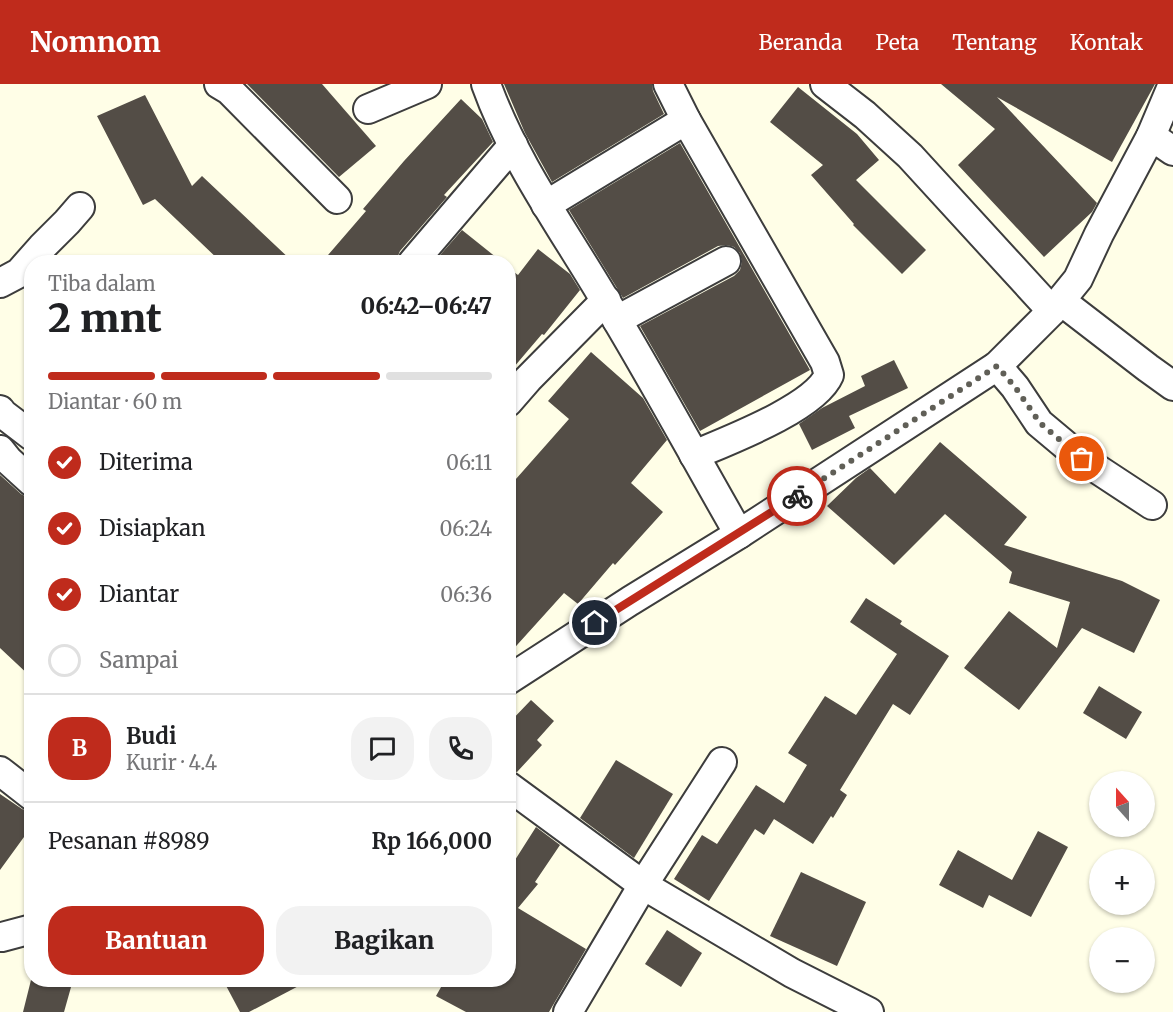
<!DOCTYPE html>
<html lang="id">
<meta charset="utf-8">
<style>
:root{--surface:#fff;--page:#f2f2f2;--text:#202124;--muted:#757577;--line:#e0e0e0;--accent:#bf2b1c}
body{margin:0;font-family:Merriweather,serif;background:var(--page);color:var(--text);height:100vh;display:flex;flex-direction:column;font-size:22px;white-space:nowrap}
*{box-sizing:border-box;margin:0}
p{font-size:20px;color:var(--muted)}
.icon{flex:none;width:33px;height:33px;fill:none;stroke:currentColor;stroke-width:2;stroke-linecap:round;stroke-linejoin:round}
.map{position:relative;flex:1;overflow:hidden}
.details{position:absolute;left:24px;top:171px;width:492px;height:732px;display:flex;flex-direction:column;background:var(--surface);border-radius:24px;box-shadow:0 2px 4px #0004}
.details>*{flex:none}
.needle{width:39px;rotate:339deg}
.fabs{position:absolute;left:1089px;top:687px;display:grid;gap:12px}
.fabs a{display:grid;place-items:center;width:66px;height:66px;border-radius:50%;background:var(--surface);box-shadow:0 2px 4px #0004;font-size:30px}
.pin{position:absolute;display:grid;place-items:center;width:51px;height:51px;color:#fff;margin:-26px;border:3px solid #fff;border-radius:50%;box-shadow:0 2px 6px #0007}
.courier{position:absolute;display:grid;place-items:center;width:60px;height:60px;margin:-30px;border:4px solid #bf2b1c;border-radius:50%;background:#fff;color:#222;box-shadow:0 2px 8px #0007}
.headline em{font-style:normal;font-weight:800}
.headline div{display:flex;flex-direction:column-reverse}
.headline{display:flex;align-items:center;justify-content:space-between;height:102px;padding:0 24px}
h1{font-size:39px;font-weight:800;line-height:45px}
.bar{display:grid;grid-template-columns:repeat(4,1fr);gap:9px 6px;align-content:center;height:72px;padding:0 24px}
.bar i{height:8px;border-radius:4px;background:var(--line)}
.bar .on{background:var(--accent)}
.bar p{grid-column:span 4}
.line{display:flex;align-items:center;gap:15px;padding:0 24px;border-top:2px solid var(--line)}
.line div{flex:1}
.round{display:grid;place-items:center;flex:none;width:63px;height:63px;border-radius:24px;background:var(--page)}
ol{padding:0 24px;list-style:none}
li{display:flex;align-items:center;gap:18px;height:66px}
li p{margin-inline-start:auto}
li .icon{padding:6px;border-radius:50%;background:var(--accent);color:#fff;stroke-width:4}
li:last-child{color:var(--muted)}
li i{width:33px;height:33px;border:3px solid var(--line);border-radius:50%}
.button{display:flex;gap:12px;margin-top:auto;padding:12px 24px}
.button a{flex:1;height:69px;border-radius:24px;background:var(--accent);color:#fff;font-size:24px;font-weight:800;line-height:69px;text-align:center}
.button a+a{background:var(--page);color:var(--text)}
header{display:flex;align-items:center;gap:36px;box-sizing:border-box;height:84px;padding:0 30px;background:var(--accent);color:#fff}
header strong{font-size:28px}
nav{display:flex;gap:33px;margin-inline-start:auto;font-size:21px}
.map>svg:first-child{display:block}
.building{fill:#534d46}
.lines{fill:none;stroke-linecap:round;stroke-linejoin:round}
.minor-casing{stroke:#3d3d3d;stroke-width:32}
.minor{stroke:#fff;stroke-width:28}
.done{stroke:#605f57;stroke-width:6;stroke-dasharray:0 10.8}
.route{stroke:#bf2b1c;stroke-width:8}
</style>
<header>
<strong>Nomnom</strong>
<nav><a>Beranda</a><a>Peta</a><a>Tentang</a><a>Kontak</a></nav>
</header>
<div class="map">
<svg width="1173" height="928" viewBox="0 0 1173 928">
<rect width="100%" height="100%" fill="#fffee7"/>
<g class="building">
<polygon points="247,0 322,0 376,62 339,93"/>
<polygon points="504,0 652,0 653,7 664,30 552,98 525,49"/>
<polygon points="941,0 1155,0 1112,78 997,13 1097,119 1092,128 1044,173 958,81 995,45"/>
<polygon points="798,3 857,50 879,76 856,96 926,166 902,190 853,141 854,140 811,91 823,81 770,38"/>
<polygon points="145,11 192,102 202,92 293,178 221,178 155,115 143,121 97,32"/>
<polygon points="461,15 482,35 493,58 444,111 447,113 400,167 397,174 397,178 322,178 366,127 363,125 404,77"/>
<polygon points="680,59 810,286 700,347 640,242 734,192 740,186 742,178 740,169 734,163 727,161 718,162 623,214 569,126"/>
<polygon points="462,146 502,178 434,178"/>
<polygon points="538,165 570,190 580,206 544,251 542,250 508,290 508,184 518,191"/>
<polygon points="591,268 643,314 667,356 631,399 663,428 615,481 613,479 578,520 564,509 508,571 508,404 569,335 548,317"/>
<polygon points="894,276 908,304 849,332 855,344 812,366 799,340 822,324 865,302 861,292"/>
<polygon points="940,358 1027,433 1004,461 1122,497 1160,516 1134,569 1082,544 1019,626 964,584 1009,527 1057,564 1070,518 1009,499 1012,488 945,430 894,481 827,422 856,394 870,384 895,410"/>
<polygon points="0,391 21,410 28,414 32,414 32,594 0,564"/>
<polygon points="866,514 902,537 900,540 949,572 910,631 893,620 840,706 847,711 833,734 831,732 813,760 774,735 764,751 755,745 709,817 674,795 702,751 717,760 756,701 784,719 807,681 788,669 825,612 856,631 897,570 850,538"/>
<polygon points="1099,602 1142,628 1126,655 1083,629"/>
<polygon points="531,616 554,637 537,656 542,661 517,688 508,686 508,640"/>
<polygon points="616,676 673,710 634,774 580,734"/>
<polygon points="0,710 22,725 32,729 32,742 0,786"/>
<polygon points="536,743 560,761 535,798 538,800 518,824 586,865 549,928 466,928 436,912 445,896 508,896 508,787"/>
<polygon points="1038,747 1068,763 1031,833 989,811 983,824 939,801 958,766 1012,796"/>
<polygon points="801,788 866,818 837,882 770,852"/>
<polygon points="667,846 702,869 681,903 645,880"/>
<polygon points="31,896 73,896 64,928 23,928"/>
<polygon points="223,896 310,896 249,928 240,928"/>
</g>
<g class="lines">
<defs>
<g id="minor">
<polyline points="219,0 229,6 337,115"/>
<path d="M486,0C514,78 563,145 605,216C652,293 694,372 739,450"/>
<path d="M668,0L686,36L825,278L829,291C815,324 727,357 694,371"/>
<polyline points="825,0 865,31 910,72 1052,227"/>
<polyline points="368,25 427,0"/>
<polyline points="1151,52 1173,67"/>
<polyline points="546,121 686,36"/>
<polyline points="413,178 513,61"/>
<polyline points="0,199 19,189 42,163 67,138 80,123"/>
<polyline points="1061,217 1148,284 1173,302"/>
<polyline points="617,236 726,177"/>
<polyline points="997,282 1015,303 1039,339 1082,375 1152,421"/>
<polyline points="508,318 528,295 606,216"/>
<polyline points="0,326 3,330 32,352"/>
<polyline points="0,366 8,376 32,398"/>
<polyline points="508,596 630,517 739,450 997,282 1052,227 1078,195 1099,150 1151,52 1173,0"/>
<polyline points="0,687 32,712"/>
<polyline points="508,702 643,801 792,889 869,928"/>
<polyline points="2,853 32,845"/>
<polyline points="568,928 643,801 722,678"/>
</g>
</defs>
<use href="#minor" class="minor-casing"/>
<use href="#minor" class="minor"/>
</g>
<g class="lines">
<polyline class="done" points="797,412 997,282 1015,303 1040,339 1082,375"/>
<polyline class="route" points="595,539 797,412"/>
</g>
</svg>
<div class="fabs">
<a><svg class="needle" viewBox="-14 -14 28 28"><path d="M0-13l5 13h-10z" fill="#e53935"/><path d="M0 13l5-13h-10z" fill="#757577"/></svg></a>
<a>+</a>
<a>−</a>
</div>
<div class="pin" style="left:1082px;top:375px;background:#ea580c"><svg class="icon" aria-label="bag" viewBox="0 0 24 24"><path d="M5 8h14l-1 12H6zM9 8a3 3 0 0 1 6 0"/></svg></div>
<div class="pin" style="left:595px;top:539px;background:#1f2937"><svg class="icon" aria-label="home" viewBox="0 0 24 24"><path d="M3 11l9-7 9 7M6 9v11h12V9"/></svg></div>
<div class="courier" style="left:797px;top:412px"><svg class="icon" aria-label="bike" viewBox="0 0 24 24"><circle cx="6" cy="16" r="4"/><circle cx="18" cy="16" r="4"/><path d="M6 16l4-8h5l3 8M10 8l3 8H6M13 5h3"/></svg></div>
<section class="details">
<div class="headline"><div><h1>2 mnt</h1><p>Tiba dalam</p></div><em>06:42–06:47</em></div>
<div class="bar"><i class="on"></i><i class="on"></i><i class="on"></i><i></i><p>Diantar · 60 m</p></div>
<ol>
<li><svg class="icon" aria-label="check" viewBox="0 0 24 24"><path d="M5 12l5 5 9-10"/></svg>Diterima<p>06:11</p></li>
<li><svg class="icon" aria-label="check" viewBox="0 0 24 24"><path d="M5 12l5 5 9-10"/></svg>Disiapkan<p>06:24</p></li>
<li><svg class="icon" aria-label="check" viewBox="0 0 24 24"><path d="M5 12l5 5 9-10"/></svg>Diantar<p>06:36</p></li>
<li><i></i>Sampai</li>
</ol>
<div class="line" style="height:108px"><b class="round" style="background:var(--accent);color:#fff">B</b><div><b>Budi</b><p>Kurir · 4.4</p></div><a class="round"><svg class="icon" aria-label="chat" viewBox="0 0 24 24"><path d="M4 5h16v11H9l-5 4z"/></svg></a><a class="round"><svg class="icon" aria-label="phone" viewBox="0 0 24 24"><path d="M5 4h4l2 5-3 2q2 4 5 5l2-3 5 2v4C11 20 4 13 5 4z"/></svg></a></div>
<div class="line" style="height:78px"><div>Pesanan #8989</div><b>Rp 166,000</b></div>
<div class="button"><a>Bantuan</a><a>Bagikan</a></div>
</section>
</div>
